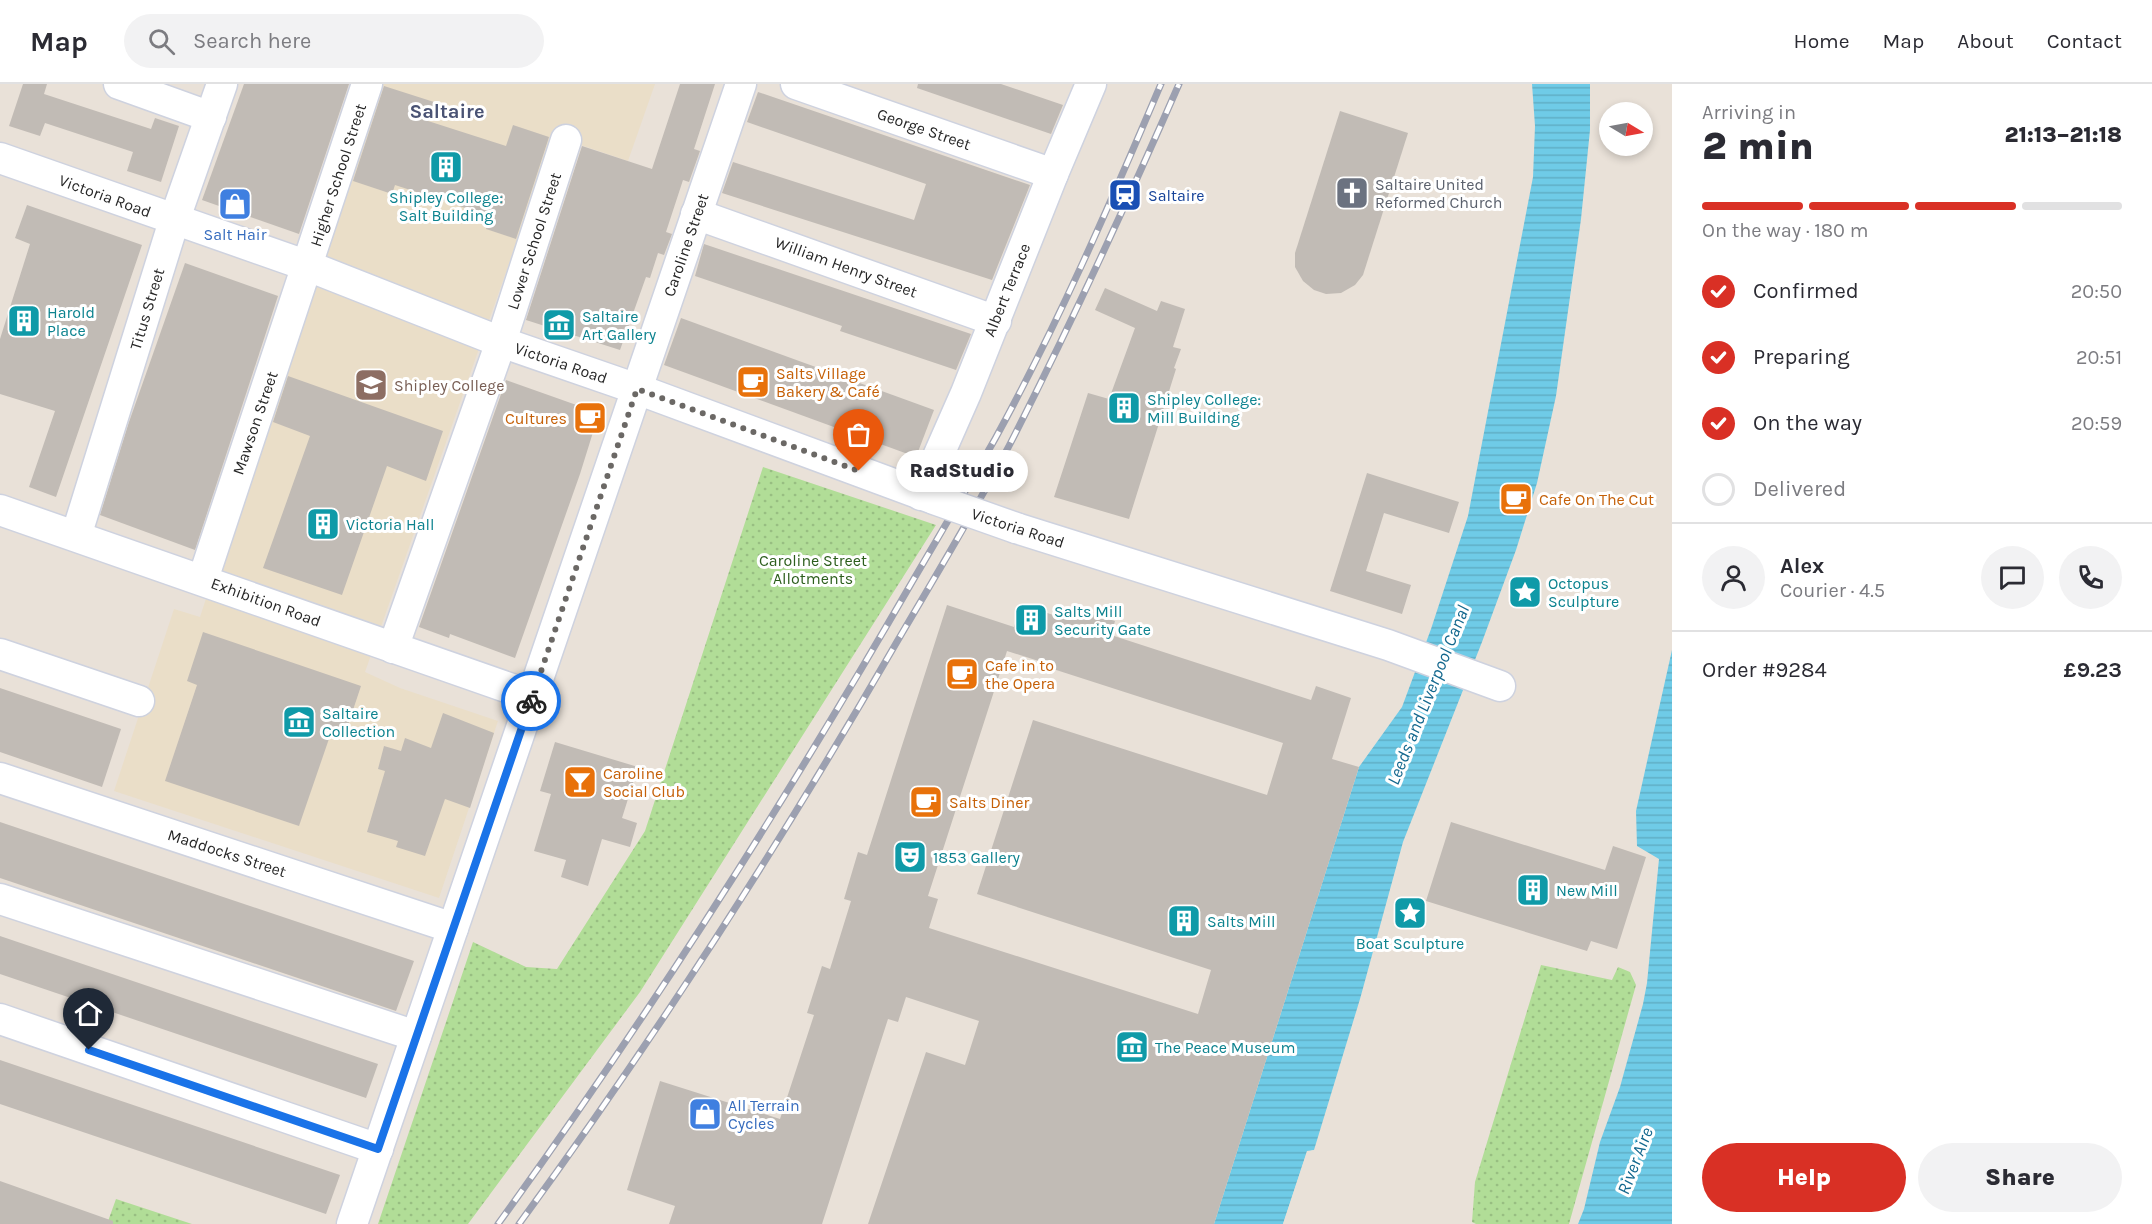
<!DOCTYPE html>
<meta charset="utf-8">
<style>
:root{--surface:#fff;--page:#f2f2f3;--text:#2b2b33;--muted:#7c7c81;--line:#e1e1e2;--accent:#d93025}
body{margin:0;font-family:Karla,sans-serif;background:var(--page);color:var(--text);height:100vh;display:flex;flex-direction:column;font-size:22px;white-space:nowrap}
*{box-sizing:border-box;margin:0}
p{font-size:20px;color:var(--muted)}
.icon{flex:none;width:33px;height:33px;fill:none;stroke:currentColor;stroke-width:2;stroke-linecap:round;stroke-linejoin:round}
.map{position:relative;flex:1;overflow:hidden}
.side{display:flex;flex-direction:column;background:var(--surface);width:480px}
.side>*{flex:none}
.needle{width:39px;rotate:100deg}
.tools{position:absolute;left:1599px;top:18px;display:grid;gap:12px}
.tools a{display:grid;place-items:center;width:54px;height:54px;border-radius:50%;background:var(--surface);box-shadow:0 3px 9px #0003;font-size:30px}
.pin{position:absolute;display:grid;place-items:center;width:51px;height:51px;color:#fff;margin:-62px -26px;border-radius:50% 50% 50% 0;rotate:-45deg;box-shadow:0 0 6px #0007}
.pin .icon{rotate:45deg}
.courier{position:absolute;display:grid;place-items:center;width:60px;height:60px;margin:-30px;border:4px solid #1a73e8;border-radius:50%;background:#fff;color:#222;box-shadow:0 2px 8px #0007}
.bubble{position:absolute;height:42px;border-radius:21px;background:var(--surface);box-shadow:0 3px 9px #0003;font-size:20px;font-weight:800;line-height:42px;text-align:center}
.headline em{font-style:normal;font-weight:800}
.headline div{display:flex;flex-direction:column-reverse}
.headline{display:flex;align-items:center;justify-content:space-between;height:102px;padding:0 30px}
h1{font-size:39px;font-weight:800;line-height:45px}
.bar{display:grid;grid-template-columns:repeat(4,1fr);gap:9px 6px;align-content:center;height:72px;padding:0 30px}
.bar i{height:8px;border-radius:4px;background:var(--line)}
.bar .active{background:var(--accent)}
.bar p{grid-column:span 4}
.line{display:flex;align-items:center;gap:15px;padding:0 30px;border-top:2px solid var(--line)}
.line div{flex:1}
.round{display:grid;place-items:center;flex:none;width:63px;height:63px;border-radius:32px;background:var(--page)}
ol{padding:0 30px;list-style:none}
li{display:flex;align-items:center;gap:18px;height:66px}
li p{margin-inline-start:auto}
li .icon{padding:6px;border-radius:50%;background:var(--accent);color:#fff;stroke-width:4}
li:last-child{color:var(--muted)}
li i{width:33px;height:33px;border:3px solid var(--line);border-radius:50%}
.action{display:flex;gap:12px;margin-top:auto;padding:12px 30px}
.action a{flex:1;height:69px;border-radius:36px;background:var(--accent);color:#fff;font-size:24px;font-weight:800;line-height:69px;text-align:center}
.action a+a{background:var(--page);color:var(--text)}
header{display:flex;align-items:center;gap:36px;box-sizing:border-box;height:84px;padding:0 30px;background:var(--surface);border-bottom:2px solid var(--line)}
header strong{font-size:28px}
nav{display:flex;gap:33px;margin-inline-start:auto;font-size:21px}
.search{width:420px;height:54px;background:var(--page);display:flex;align-items:center;gap:15px;box-sizing:border-box;padding:0 21px;border-radius:33px;color:var(--muted);font-size:22px}
main{display:flex;flex:1;min-height:0}
.map>svg:first-child{display:block}
.education{fill:#eadec8}
.park{fill:url(#park-dots)}
.water{fill:url(#water-rules)}
.pier{fill:#e9e1d8}
.building{fill:#c1bbb5;fill-rule:evenodd}
.lines{fill:none;stroke-linecap:round;stroke-linejoin:round}
.street-casing{stroke:#ced2df;stroke-width:33}
.street{stroke:#fff;stroke-width:30}
.rail-casing{stroke:#9ca0b0;stroke-width:7}
.rail{stroke:#fff;stroke-width:4.5;stroke-dasharray:14;stroke-linecap:butt}
.street-bridge-casing{stroke:#ced2df;stroke-width:33;stroke-linecap:butt}
.street-bridge{stroke:#fff;stroke-width:30}
.done{stroke:#6b6865;stroke-width:6;stroke-dasharray:0 10.8}
.route{stroke:#1a73e8;stroke-width:8}
.labels{text-anchor:middle;dominant-baseline:central;stroke-width:6;stroke-linejoin:round;paint-order:stroke}
.street-label{font-size:16px;fill:#272727;stroke:#fff}
.worship-label{font-size:16px;fill:#5b616d;stroke:#fff;text-anchor:start}
.transit-label{font-size:16px;fill:#164399;stroke:#fff;text-anchor:start}
.culture-label{font-size:16px;fill:#0d838f;stroke:#fff;text-anchor:start}
.shop-label{font-size:16px;fill:#366cbe;stroke:#fff}
.food-label{font-size:16px;fill:#c56008;stroke:#fff;text-anchor:start}
.education-label{font-size:16px;fill:#785e54;stroke:#fff;text-anchor:start}
.park-label{font-size:16px;fill:#2c5e1c;stroke:#fff}
.water-label{font-size:18px;font-style:italic;fill:#14688e;stroke:#fff}
.quarter-label{font-size:20px;font-weight:bold;fill:#4a5374;stroke:#fff}
</style>
<header>
<strong>Map</strong>
<div class="search"><svg class="icon" aria-label="search" viewBox="0 0 24 24"><circle cx="10" cy="10" r="6"/><path d="M15 15l6 6"/></svg>Search here</div>
<nav><a>Home</a><a>Map</a><a>About</a><a>Contact</a></nav>
</header>
<main>
<div class="map">
<svg width="1672" height="1140" viewBox="0 0 1672 1140">
<defs>
<pattern id="park-dots" width="8" height="8" patternUnits="userSpaceOnUse" patternTransform="scale(1.5)"><rect width="8" height="8" fill="#b1dd97"/><path d="M2 2h.1M6 6h.1" fill="none" stroke="#98be82" stroke-width="1.8" stroke-linecap="round"/></pattern>
<pattern id="water-rules" width="6" height="5" patternUnits="userSpaceOnUse" patternTransform="scale(1.5)"><rect width="6" height="5" fill="#6fcbe7"/><path d="M0 2.5h6" fill="none" stroke="#60aec6"/></pattern>
</defs>
<rect width="100%" height="100%" fill="#e9e1d8"/>
<polygon class="education" points="375,0 655,0 628,77 554,52 365,588 400,604 498,637 439,814 114,707 174,525 200,533"/>
<g class="park">
<polygon points="763,383 936,441 640,908 468,1140 378,1140 473,858 526,883 557,885 645,747"/>
<polygon points="1541,881 1612,896 1618,883 1630,888 1636,901 1569,1140 1476,1140 1472,1138 1475,1098"/>
<polygon points="116,1115 192,1140 107,1140"/>
</g>
<g class="water">
<polygon points="1532,0 1590,0 1590,46 1581,135 1556,312 1537,399 1516,466 1482,558 1403,758 1360,915 1314,1066 1307,1068 1283,1140 1214,1140 1359,683 1402,623 1431,545 1468,432 1533,93 1535,42"/>
<polygon points="1672,566 1672,1140 1578,1140 1584,1125 1600,1058 1620,1003 1643,920 1647,899 1659,775 1637,762 1636,727"/>
</g>
<polygon class="pier" points="1314,1066 1313,1070 1310,1070 1286,1140 1283,1140 1307,1067"/>
<g class="building">
<polygon points="23,0 47,0 44,10 151,45 155,34 179,42 161,98 127,87 133,68 45,39 40,52 9,42"/>
<polygon points="244,0 349,0 299,150 202,116"/>
<polygon points="680,0 715,0 694,65 700,67 689,98 683,96 666,148 672,150 664,171 658,169 650,194 646,193 620,266 526,236 582,62 652,85"/>
<polygon points="918,0 1001,0 1063,21 1051,50 917,4"/>
<polygon points="384,2 434,18 428,37 506,62 513,41 549,53 516,155 486,145 490,132 395,101 392,110 353,97"/>
<polygon points="758,8 1030,101 992,196 722,109 733,78 914,136 926,100 747,38"/>
<polygon points="1340,27 1408,49 1363,191 1355,201 1341,209 1326,210 1314,206 1303,197 1295,183 1295,169"/>
<polygon points="27,121 142,161 56,413 29,403 55,327 0,310 0,255 30,160 15,154"/>
<polygon points="704,160 971,250 956,286 840,247 842,242 695,192"/>
<polygon points="185,179 278,212 195,466 100,431 129,338"/>
<polygon points="1105,204 1157,227 1161,217 1185,225 1173,263 1181,265 1174,284 1176,285 1129,435 1054,413 1088,309 1109,315 1135,244 1095,226"/>
<polygon points="681,234 934,326 916,373 664,281"/>
<polygon points="288,292 443,347 426,397 387,382 342,511 263,484 310,352 273,338"/>
<polygon points="506,296 599,329 580,390 515,574 450,550 449,554 419,543"/>
<polygon points="1367,389 1459,418 1449,449 1384,429 1366,487 1411,501 1402,530 1330,507"/>
<path d="M1021,520L1065,535L1069,523L1115,537L1111,551L1311,616L1316,602L1351,614L1332,675L1359,683L1214,1140H868L926,968L965,981L979,937L906,913L898,938L888,935L822,1140H669L675,1122L627,1106L660,997L780,1035L814,931L807,929L822,882L830,885L851,817L844,815L858,768L867,771L947,521L1014,543ZM1007,567L1051,581L1050,584L1283,659L1267,711L1033,636L977,810L1211,886L1198,930L929,844L938,815L928,812Z"/>
<polygon points="203,548 361,602 345,650 332,646 299,742 165,697 197,601 187,597"/>
<polygon points="0,604 121,645 102,703 0,668"/>
<polygon points="443,629 494,649 470,724 445,715 425,772 396,763 398,757 367,748 385,687 378,685 384,662 401,667 405,654 431,664"/>
<polygon points="555,658 638,683 622,734 637,739 630,763 602,755 588,802 561,793 566,776 534,767 551,710 540,707"/>
<polygon points="0,738 414,877 396,927 0,794"/>
<polygon points="1451,738 1605,786 1613,762 1646,773 1617,865 1591,857 1587,867 1426,817"/>
<polygon points="0,852 378,980 366,1014 0,890"/>
<polygon points="0,976 340,1091 326,1130 0,1020"/>
<polygon points="0,1097 113,1137 113,1140 0,1140"/>
</g>
<g class="lines">
<defs>
<g id="street">
<polyline points="119,0 211,33"/>
<polyline points="796,0 1053,90"/>
<polyline points="0,74 308,182 501,258 637,305 934,415"/>
<polyline points="696,130 996,237"/>
<polyline points="921,411 966,309 1053,90 1091,0"/>
<polyline points="0,426 532,612"/>
<polyline points="1016,444 1388,561 1500,602"/>
<polyline points="76,452 174,137 222,0"/>
<polyline points="203,495 367,0"/>
<polyline points="393,564 501,258 566,56"/>
<polyline points="0,570 139,617"/>
<polyline points="0,694 453,844"/>
<polyline points="0,815 416,952"/>
<polyline points="0,935 378,1065"/>
<polyline points="352,1140 741,0"/>
</g>
</defs>
<use href="#street" class="street-casing"/>
<use href="#street" class="street"/>
<defs>
<g id="rail">
<path d="M498,1140C649,932 787,715 915,493C942,447 969,401 995,355C1058,240 1110,120 1161,0"/>
<path d="M519,1140C656,953 782,757 898,556C936,491 975,427 1010,360C1070,242 1126,121 1179,0"/>
</g>
</defs>
<use href="#rail" class="rail-casing"/>
<use href="#rail" class="rail"/>
<defs>
<polyline id="street-bridge" points="934,415 1016,444"/>
</defs>
<use href="#street-bridge" class="street-bridge-casing"/>
<use href="#street-bridge" class="street-bridge"/>
</g>
<g class="lines">
<polyline class="done" points="531,617 637,305 859,387"/>
<polyline class="route" points="89,966 378,1065 531,617"/>
</g>
<defs>
<symbol id="building-square" viewBox="-11 -11 22 22"><rect x="-9" y="-9" width="18" height="18" rx="4" fill="#0f9aa8" stroke="#fff"/><path d="M-4-6H4V6H1V3H-1V6H-4ZM-2.5-4.3h1.7v1.8h-1.7ZM.8-4.3h1.7v1.8H.8ZM-2.5-1h1.7V.8h-1.7ZM.8-1h1.7V.8H.8Z" fill="#fff"/></symbol>
<symbol id="church-square" viewBox="-11 -11 22 22"><rect x="-9" y="-9" width="18" height="18" rx="4" fill="#6b7280" stroke="#fff"/><path d="M-1.2-6h2.4v3.5h3.3v2.4h-3.3V6h-2.4V-.1h-3.3v-2.4h3.3Z" fill="#fff"/></symbol>
<symbol id="station-square" viewBox="-11 -11 22 22"><rect x="-9" y="-9" width="18" height="18" rx="4" fill="#1a4fb4" stroke="#fff"/><path d="M-3-6H3Q5-6 5-4V2Q5 4 3 4L4.5 6H3L1.5 4h-3L-3 6H-4.5L-3 4Q-5 4-5 2V-4Q-5-6-3-6ZM-3.5-4v3h7v-3ZM-3.5 1v1.5H-2V1ZM2 1v1.5H3.5V1Z" fill="#fff"/></symbol>
<symbol id="shop-square" viewBox="-11 -11 22 22"><rect x="-9" y="-9" width="18" height="18" rx="4" fill="#3f7fe0" stroke="#fff"/><path d="M-5-2.5h2.3a2.7 3.5 0 0 1 5.4 0H5L5.5 6h-11ZM-1.5-2.5h3a1.5 2.3 0 0 0-3 0Z" fill="#fff"/></symbol>
<symbol id="museum-square" viewBox="-11 -11 22 22"><rect x="-9" y="-9" width="18" height="18" rx="4" fill="#0f9aa8" stroke="#fff"/><path d="M0-6L6-3V-2H-6V-3ZM-5-1h2V3h-2ZM-1-1h2V3h-2ZM3-1h2V3H3ZM-6 4H6V6H-6Z" fill="#fff"/></symbol>
<symbol id="cafe-square" viewBox="-11 -11 22 22"><rect x="-9" y="-9" width="18" height="18" rx="4" fill="#e8710a" stroke="#fff"/><path d="M-5.5-4.5H6V0H3Q3 3.5 0 3.5H-2.5Q-5.5 3.5-5.5 0ZM3-3.2v2h1.7v-2ZM-6 4.5H4V6H-6Z" fill="#fff"/></symbol>
<symbol id="university-square" viewBox="-11 -11 22 22"><rect x="-9" y="-9" width="18" height="18" rx="4" fill="#8d6e63" stroke="#fff"/><path d="M0-5L7-2L0 1L-7-2ZM-4 1L0 2.5L4 1V4Q0 6-4 4Z" fill="#fff"/></symbol>
<symbol id="sight-square" viewBox="-11 -11 22 22"><rect x="-9" y="-9" width="18" height="18" rx="4" fill="#0f9aa8" stroke="#fff"/><path d="M0-6L1.8-2.2L6-1.7L2.9 1.2L3.7 5.4L0 3.3L-3.7 5.4L-2.9 1.2L-6-1.7L-1.8-2.2Z" fill="#fff"/></symbol>
<symbol id="bar-square" viewBox="-11 -11 22 22"><rect x="-9" y="-9" width="18" height="18" rx="4" fill="#e8710a" stroke="#fff"/><path d="M-6-5H6L.8 .8V4.5H3.5V6h-7V4.5H-.8V.8Z" fill="#fff"/></symbol>
<symbol id="theatre-square" viewBox="-11 -11 22 22"><rect x="-9" y="-9" width="18" height="18" rx="4" fill="#0f9aa8" stroke="#fff"/><path d="M-5-5.5Q0-4 5-5.5V0Q5 5 0 6Q-5 5-5 0ZM-3.3-2.5H-1v1.5H-3.3ZM1-2.5H3.3v1.5H1ZM-2.8 1Q0 5.5 2.8 1Z" fill="#fff"/></symbol>
</defs>
<g fill-rule="evenodd">
<use href="#building-square" x="427" y="64" width="38" height="38"/>
<use href="#church-square" x="1333" y="90" width="38" height="38"/>
<use href="#station-square" x="1106" y="92" width="38" height="38"/>
<use href="#shop-square" x="216" y="101" width="38" height="38"/>
<use href="#building-square" x="5" y="218" width="38" height="38"/>
<use href="#museum-square" x="540" y="222" width="38" height="38"/>
<use href="#cafe-square" x="734" y="279" width="38" height="38"/>
<use href="#university-square" x="352" y="282" width="38" height="38"/>
<use href="#building-square" x="1105" y="305" width="38" height="38"/>
<use href="#cafe-square" x="571" y="315" width="38" height="38"/>
<use href="#cafe-square" x="1497" y="396" width="38" height="38"/>
<use href="#building-square" x="304" y="421" width="38" height="38"/>
<use href="#sight-square" x="1506" y="489" width="38" height="38"/>
<use href="#building-square" x="1012" y="517" width="38" height="38"/>
<use href="#cafe-square" x="943" y="571" width="38" height="38"/>
<use href="#museum-square" x="280" y="619" width="38" height="38"/>
<use href="#bar-square" x="561" y="679" width="38" height="38"/>
<use href="#cafe-square" x="907" y="699" width="38" height="38"/>
<use href="#theatre-square" x="891" y="754" width="38" height="38"/>
<use href="#building-square" x="1514" y="787" width="38" height="38"/>
<use href="#sight-square" x="1391" y="810" width="38" height="38"/>
<use href="#building-square" x="1165" y="818" width="38" height="38"/>
<use href="#museum-square" x="1113" y="944" width="38" height="38"/>
<use href="#shop-square" x="686" y="1011" width="38" height="38"/>
</g>
<g class="labels">
<g class="street-label">
<text transform="translate(924 45) rotate(19)">George Street</text>
<text transform="translate(338 91) rotate(-72)">Higher School Street</text>
<text transform="translate(105 112) rotate(20)">Victoria Road</text>
<text transform="translate(534 157) rotate(-72)">Lower School Street</text>
<text transform="translate(686 161) rotate(-71)">Caroline Street</text>
<text transform="translate(846 183) rotate(20)">William Henry Street</text>
<text transform="translate(1007 206) rotate(-68)">Albert Terrace</text>
<text transform="translate(147 225) rotate(-73)">Titus Street</text>
<text transform="translate(561 279) rotate(19)">Victoria Road</text>
<text transform="translate(255 339) rotate(-71)">Mawson Street</text>
<text transform="translate(1018 444) rotate(18)">Victoria Road</text>
<text transform="translate(266 518) rotate(20)">Exhibition Road</text>
<text transform="translate(227 769) rotate(18)">Maddocks Street</text>
</g>
<g class="worship-label">
<text x="1375" y="100">Saltaire United<tspan x="1375" dy="18">Reformed Church</tspan></text>
</g>
<g class="transit-label">
<text x="1148" y="111">Saltaire</text>
</g>
<g class="culture-label">
<text x="446" y="113" text-anchor="middle">Shipley College:<tspan x="446" dy="18">Salt Building</tspan></text>
<text x="47" y="228">Harold<tspan x="47" dy="18">Place</tspan></text>
<text x="582" y="232">Saltaire<tspan x="582" dy="18">Art Gallery</tspan></text>
<text x="1147" y="315">Shipley College:<tspan x="1147" dy="18">Mill Building</tspan></text>
<text x="346" y="440">Victoria Hall</text>
<text x="1548" y="499">Octopus<tspan x="1548" dy="18">Sculpture</tspan></text>
<text x="1054" y="527">Salts Mill<tspan x="1054" dy="18">Security Gate</tspan></text>
<text x="322" y="629">Saltaire<tspan x="322" dy="18">Collection</tspan></text>
<text x="933" y="773">1853 Gallery</text>
<text x="1556" y="806">New Mill</text>
<text x="1207" y="837">Salts Mill</text>
<text x="1410" y="859" text-anchor="middle">Boat Sculpture</text>
<text x="1155" y="963">The Peace Museum</text>
</g>
<g class="shop-label">
<text x="235" y="150">Salt Hair</text>
<text x="728" y="1021" text-anchor="start">All Terrain<tspan x="728" dy="18">Cycles</tspan></text>
</g>
<g class="food-label">
<text x="776" y="289">Salts Village<tspan x="776" dy="18">Bakery &amp; Café</tspan></text>
<text x="567" y="334" text-anchor="end">Cultures</text>
<text x="1539" y="415">Cafe On The Cut</text>
<text x="985" y="581">Cafe in to<tspan x="985" dy="18">the Opera</tspan></text>
<text x="603" y="689">Caroline<tspan x="603" dy="18">Social Club</tspan></text>
<text x="949" y="718">Salts Diner</text>
</g>
<g class="education-label">
<text x="394" y="301">Shipley College</text>
</g>
<g class="park-label">
<text x="813" y="476">Caroline Street<tspan x="813" dy="18">Allotments</tspan></text>
</g>
<g class="water-label">
<text transform="translate(1428 611) rotate(-68)">Leeds and Liverpool Canal</text>
<text transform="translate(1635 1077) rotate(-69)">River Aire</text>
</g>
<g class="quarter-label">
<text x="447" y="27">Saltaire</text>
</g>
</g>
</svg>
<div class="tools">
<a><svg class="needle" viewBox="-14 -14 28 28"><path d="M0-13l5 13h-10z" fill="#e53935"/><path d="M0 13l5-13h-10z" fill="#7c7c81"/></svg></a>
</div>
<div class="pin" style="left:859px;top:387px;background:#ea580c"><svg class="icon" aria-label="bag" viewBox="0 0 24 24"><path d="M5 8h14l-1 12H6zM9 8a3 3 0 0 1 6 0"/></svg></div>
<div class="pin" style="left:89px;top:966px;background:#1f2937"><svg class="icon" aria-label="home" viewBox="0 0 24 24"><path d="M3 11l9-7 9 7M6 9v11h12V9"/></svg></div>
<div class="courier" style="left:531px;top:617px"><svg class="icon" aria-label="bike" viewBox="0 0 24 24"><circle cx="6" cy="16" r="4"/><circle cx="18" cy="16" r="4"/><path d="M6 16l4-8h5l3 8M10 8l3 8H6M13 5h3"/></svg></div>
<div class="bubble" style="left:896px;top:366px;width:132px">RadStudio</div>
</div>
<section class="side">
<div class="headline"><div><h1>2 min</h1><p>Arriving in</p></div><em>21:13–21:18</em></div>
<div class="bar"><i class="active"></i><i class="active"></i><i class="active"></i><i></i><p>On the way · 180 m</p></div>
<ol>
<li><svg class="icon" aria-label="check" viewBox="0 0 24 24"><path d="M5 12l5 5 9-10"/></svg>Confirmed<p>20:50</p></li>
<li><svg class="icon" aria-label="check" viewBox="0 0 24 24"><path d="M5 12l5 5 9-10"/></svg>Preparing<p>20:51</p></li>
<li><svg class="icon" aria-label="check" viewBox="0 0 24 24"><path d="M5 12l5 5 9-10"/></svg>On the way<p>20:59</p></li>
<li><i></i>Delivered</li>
</ol>
<div class="line" style="height:108px"><a class="round"><svg class="icon" aria-label="person" viewBox="0 0 24 24"><circle cx="12" cy="8" r="4"/><path d="M4 21q1-7 8-7t8 7"/></svg></a><div><b>Alex</b><p>Courier · 4.5</p></div><a class="round"><svg class="icon" aria-label="chat" viewBox="0 0 24 24"><path d="M4 5h16v11H9l-5 4z"/></svg></a><a class="round"><svg class="icon" aria-label="phone" viewBox="0 0 24 24"><path d="M5 4h4l2 5-3 2q2 4 5 5l2-3 5 2v4C11 20 4 13 5 4z"/></svg></a></div>
<div class="line" style="height:78px"><div>Order #9284</div><b>£9.23</b></div>
<div class="action"><a>Help</a><a>Share</a></div>
</section>
</main>
